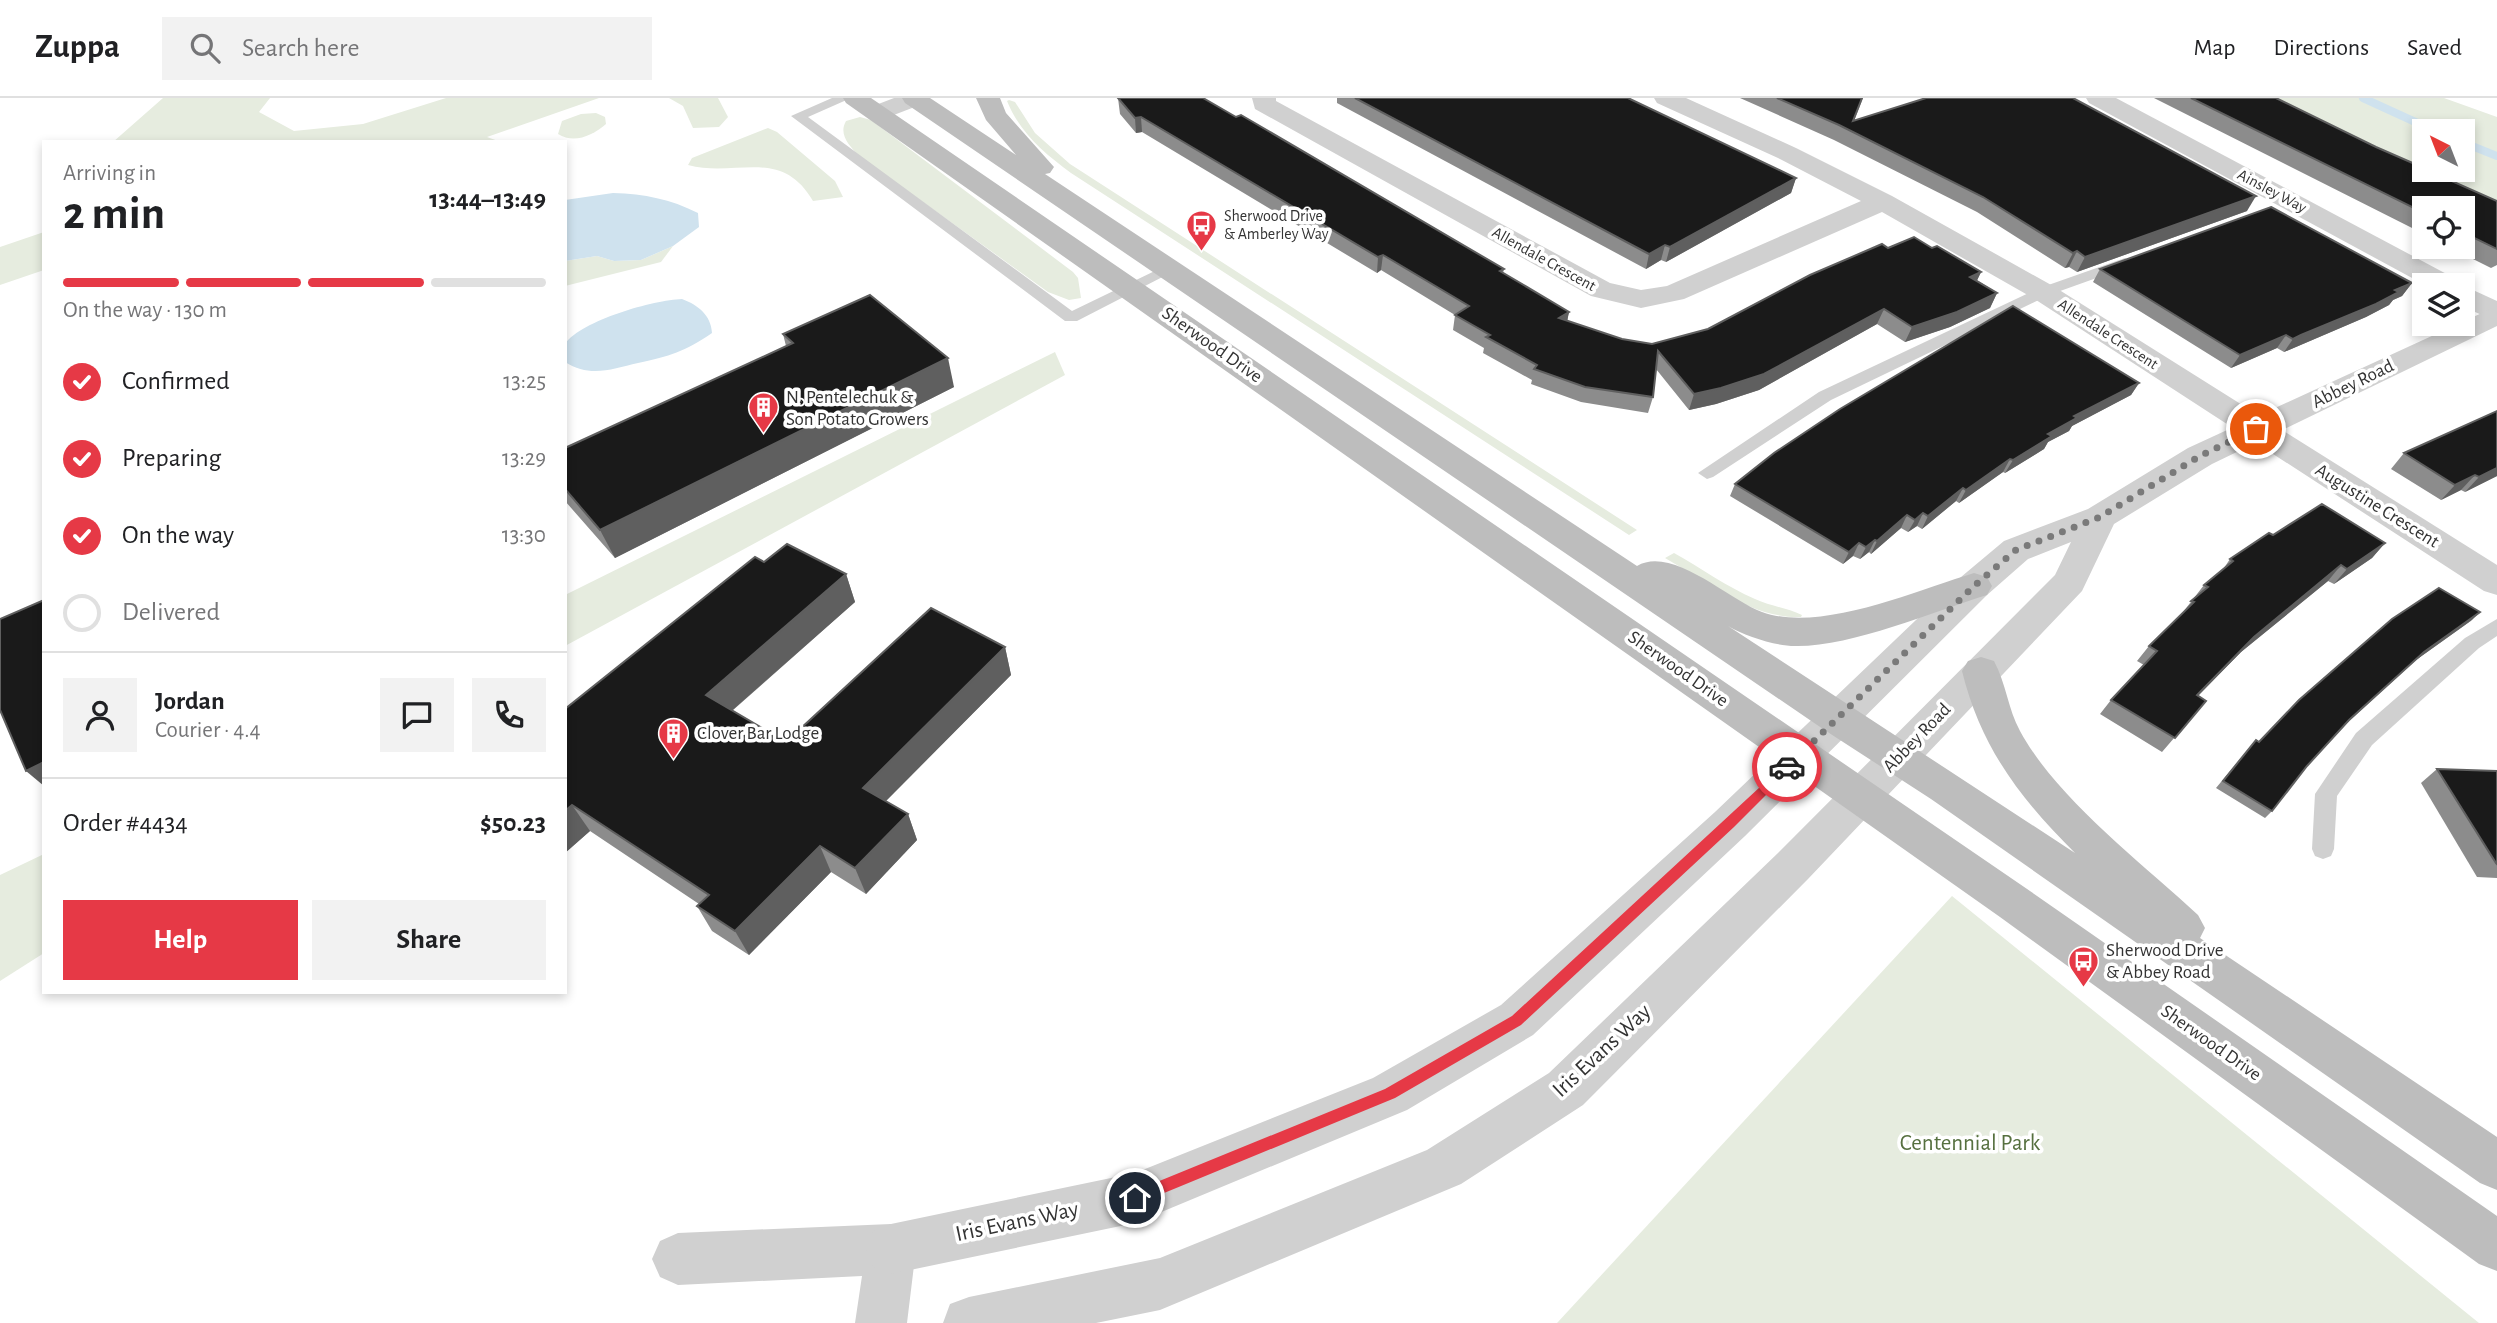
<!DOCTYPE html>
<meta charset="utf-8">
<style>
:root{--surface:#fff;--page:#f2f2f2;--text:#202124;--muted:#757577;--line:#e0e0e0;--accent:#e63946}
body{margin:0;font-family:"Alegreya Sans",sans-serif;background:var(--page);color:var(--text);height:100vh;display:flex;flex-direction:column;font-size:26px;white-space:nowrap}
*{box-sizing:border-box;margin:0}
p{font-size:23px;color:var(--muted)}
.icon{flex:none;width:38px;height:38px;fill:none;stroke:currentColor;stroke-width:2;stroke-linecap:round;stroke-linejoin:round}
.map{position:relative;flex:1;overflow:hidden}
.panel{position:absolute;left:42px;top:42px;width:525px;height:854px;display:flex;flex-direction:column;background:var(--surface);border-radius:0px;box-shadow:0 4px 10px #0003}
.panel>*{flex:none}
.needle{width:46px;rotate:318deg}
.buttons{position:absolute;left:2412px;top:21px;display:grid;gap:14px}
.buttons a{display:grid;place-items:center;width:63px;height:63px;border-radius:0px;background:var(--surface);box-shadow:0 4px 10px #0003;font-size:35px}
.pin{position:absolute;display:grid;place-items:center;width:60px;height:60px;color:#fff;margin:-30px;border:4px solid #fff;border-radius:50%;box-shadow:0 2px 7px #0007}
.courier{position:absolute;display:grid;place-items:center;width:70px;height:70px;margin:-35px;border:5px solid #e63946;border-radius:50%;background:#fff;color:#222;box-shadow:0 2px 9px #0007}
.headline em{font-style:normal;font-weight:700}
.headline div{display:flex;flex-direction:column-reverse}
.headline{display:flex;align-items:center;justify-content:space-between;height:119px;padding:0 21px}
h1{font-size:46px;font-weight:700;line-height:52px}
.bar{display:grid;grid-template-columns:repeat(4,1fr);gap:10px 7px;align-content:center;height:84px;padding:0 21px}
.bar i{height:9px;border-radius:5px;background:var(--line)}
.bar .current{background:var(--accent)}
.bar p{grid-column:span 4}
.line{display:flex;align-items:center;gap:18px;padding:0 21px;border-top:2px solid var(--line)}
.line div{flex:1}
.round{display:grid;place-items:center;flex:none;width:74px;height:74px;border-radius:0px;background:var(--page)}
ol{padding:0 21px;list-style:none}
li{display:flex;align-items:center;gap:21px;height:77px}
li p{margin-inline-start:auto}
li .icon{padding:7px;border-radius:50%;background:var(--accent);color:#fff;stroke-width:4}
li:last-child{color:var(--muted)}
li i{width:38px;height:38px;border:4px solid var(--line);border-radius:50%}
.primary-button{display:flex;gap:14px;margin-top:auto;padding:14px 21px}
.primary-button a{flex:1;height:80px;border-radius:0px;background:var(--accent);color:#fff;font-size:28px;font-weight:700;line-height:80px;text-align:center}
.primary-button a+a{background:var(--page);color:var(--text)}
header{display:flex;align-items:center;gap:42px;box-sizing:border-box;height:98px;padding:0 35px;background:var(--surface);border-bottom:2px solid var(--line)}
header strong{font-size:33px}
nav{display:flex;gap:38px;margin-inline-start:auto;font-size:24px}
.search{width:490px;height:63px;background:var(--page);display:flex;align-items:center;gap:18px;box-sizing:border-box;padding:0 24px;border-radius:0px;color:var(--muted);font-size:26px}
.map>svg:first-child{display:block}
.green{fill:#e6ecdf;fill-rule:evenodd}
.water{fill:#cfe2ee}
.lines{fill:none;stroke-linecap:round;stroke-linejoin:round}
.stream{stroke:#cfe2ee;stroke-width:8}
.service{fill:#d0d0d0;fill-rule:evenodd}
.minor{fill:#d0d0d0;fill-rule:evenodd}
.tertiary{fill:#d0d0d0;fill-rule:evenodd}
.secondary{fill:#bdbdbd;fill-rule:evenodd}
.wall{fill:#8c8c8c}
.shaded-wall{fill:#5f5f5f}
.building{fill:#1a1a1a;stroke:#5f5f5f;stroke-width:2}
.route{fill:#e63946}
.done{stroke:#7a7a7a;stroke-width:7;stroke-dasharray:0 12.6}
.labels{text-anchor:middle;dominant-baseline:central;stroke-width:7;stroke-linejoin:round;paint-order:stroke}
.far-street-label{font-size:16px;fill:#333;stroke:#fff}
.far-poi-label{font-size:16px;fill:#333;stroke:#fff;text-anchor:start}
.street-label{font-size:19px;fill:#333;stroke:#fff}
.poi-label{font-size:19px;fill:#333;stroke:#fff;text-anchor:start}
.near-street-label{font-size:23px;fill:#333;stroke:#fff}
.near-park-label{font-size:23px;fill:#56703f;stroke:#fff}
</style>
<header>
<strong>Zuppa</strong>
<div class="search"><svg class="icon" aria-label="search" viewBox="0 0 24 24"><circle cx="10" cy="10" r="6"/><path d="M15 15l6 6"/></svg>Search here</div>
<nav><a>Map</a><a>Directions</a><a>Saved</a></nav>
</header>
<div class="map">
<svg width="2497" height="1225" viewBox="0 0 2497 1225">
<rect width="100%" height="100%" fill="#fff"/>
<g class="green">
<polygon points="163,0 270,0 259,14 294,33 363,26 446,0 599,0 487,39 501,44 113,44"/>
<polygon points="669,0 718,0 728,19 719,29 693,30 683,8"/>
<path d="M2275,0H2444L2497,19V107ZM2424,33H2462V72H2424Z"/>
<path d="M1009,2L1015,4L1035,35L1070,66L1637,432L1629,437L1071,75C1044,55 1020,35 1007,3Z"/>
<path d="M596,15L605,19L606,26C592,38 574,46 558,36L562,23L581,16Z"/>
<path d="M860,19L871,22L1073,174L1078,180L1081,200L1069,202L1048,194L859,58C850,48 838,37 846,23Z"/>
<path d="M768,30L777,34L835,83L843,99L813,103C781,48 736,80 688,67L692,60Z"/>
<polygon points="44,134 44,172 0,187 0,149"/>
<polygon points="673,148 661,164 565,188 565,163 597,158 614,163 641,162"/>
<polygon points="1055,254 1065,277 565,548 565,497"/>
<path d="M1674,455C1701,470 1727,489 1755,501C1770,508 1787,510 1802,517L1801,519C1752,521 1707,484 1665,460Z"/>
<polygon points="44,756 44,855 0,883 0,777"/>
<polygon points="1952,798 2479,1225 1557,1225"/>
</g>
<g class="water">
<path d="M613,95C645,96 670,101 698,115L699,129L673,148L641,162L614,163L597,158L565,163V102Z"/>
<path d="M682,201C698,207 711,217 712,235C684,254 670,258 638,265C612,271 590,280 565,264V246C582,222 654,202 682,201Z"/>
</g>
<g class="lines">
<g class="stream">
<polyline points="2363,0 2435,33"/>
<polyline points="2462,44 2497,58"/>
</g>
<g class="service">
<polygon points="832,0 851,0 808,19 1072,213 1163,169 1168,167 1176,172 1077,223 1065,223 791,18"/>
<polygon points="2125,160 2133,165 2130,168 2049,197 1831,302 1713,379 1707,381 1698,375 1819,294 2037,191"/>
<polygon points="2497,521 2497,538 2479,550 2372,647 2337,698 2334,751 2331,758 2323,761 2315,758 2312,751 2315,696 2356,635 2465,540"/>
</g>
<g class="minor">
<polygon points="1252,0 1276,0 1276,3 1610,185 1641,192 1667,188 1861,103 1778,60 1657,5 1654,0 1686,0 1796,50 1892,98 2053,188 2497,467 2497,497 2484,493 2033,200 1882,114 1684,201 1641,210 1591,198 1255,11"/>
<polygon points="2086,0 2116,0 2456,181 2460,187 2425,187 2089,5"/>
<polygon points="2462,187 2497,203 2497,224 2462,208"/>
<polygon points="891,1126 909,1133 916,1151 907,1225 855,1225 862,1178 678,1187 660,1179 652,1161 660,1143 678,1135"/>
</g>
<g class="tertiary">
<polygon points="894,0 928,0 925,5 886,20 877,22 868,20 865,15 868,10"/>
<polygon points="2497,208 2497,228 2212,366 2114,426 2082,493 1808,781 1583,1007 1461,1086 1160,1212 1096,1225 943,1225 950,1206 969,1199 1160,1160 1427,1052 1549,975 1778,755 2055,477 2071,444 2028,461 1987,497 1745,738 1533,937 1407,1012 1135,1125 891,1176 873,1169 866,1151 873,1133 891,1126 1135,1075 1373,980 1501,907 1715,714 1961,479 2004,443 2088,411 2188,350"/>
</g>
<g class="secondary">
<polygon points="843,0 871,0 2030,793 2497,1118 2497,1173 2479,1166 2000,819 846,5"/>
<path d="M902,0H930L1016,57L986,22L976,0H1000L1006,15L1054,69L1050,75L1045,76L1637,468C1672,447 1729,502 1762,514C1820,535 1915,493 1974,475L1987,479L1992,488L1987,497C1932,514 1851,549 1795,548C1775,548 1745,538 1728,528L2075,755C2020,700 1981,650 1962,573L1968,563L1981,559L1994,563C2006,585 2008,611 2020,633C2057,701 2141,764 2198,817L2205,830L2200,840L2497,1039V1092L2480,1085L1931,701L1823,631L905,5Z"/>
</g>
</g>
<g class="wall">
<polygon points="1118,0 1504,171 1503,175 1569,214 1567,223 1622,241 1652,246 1708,231 1888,150 1932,150 1981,174 1977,182 1997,195 1990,210 1950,229 1905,244 1877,226 1759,292 1716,306 1689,312 1656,271 1653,299 1648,315 1581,304 1531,286 1532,282 1483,255 1484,250 1453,232 1455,217 1381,172 1377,175 1142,34 1136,35 1120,16"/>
<polygon points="1337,0 1628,0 1796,80 1791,95 1666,164 1661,162 1646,171 1337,5"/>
<polygon points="1740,0 1863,0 1854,23 2247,113 2077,174 2069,169 2065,170 1977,114 1834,42"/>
<polygon points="2154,0 2276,0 2376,49 2497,103 2497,167 2491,170 2449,149 2462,149 2462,110 2424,110 2424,136"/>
<polygon points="2100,171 2412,185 2402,198 2393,202 2389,207 2366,219 2284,254 2277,250 2231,270 2093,184"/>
<polygon points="783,236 954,289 615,460 565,403 565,350 786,248"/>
<polygon points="2139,285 2131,297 2072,328 2069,333 2048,344 2044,351 2005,375 2003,374 1959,405 1956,403 1922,431 1917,428 1908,434 1901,430 1871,456 1869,454 1860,461 1853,458 1843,466 1730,398 1735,386"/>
<polygon points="2497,313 2497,378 2465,394 2461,392 2441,402 2391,371 2404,355"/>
<polygon points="2273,437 2385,445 2372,460 2334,486 2328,483 2241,554 2198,598 2206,603 2162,654 2100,616 2111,602 2144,567 2137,563 2149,548 2180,518 2204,487 2222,473 2230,461"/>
<polygon points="764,464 846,476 855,504 732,613 786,644 1005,549 1011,577 886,703 908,716 917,742 866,796 831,774 749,857 712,833 697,808 699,806 590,733 565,755 565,611"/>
<polygon points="2472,522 2416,562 2346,626 2307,668 2272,713 2265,720 2216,690 2256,642 2259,644"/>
<polygon points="2437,671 2497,673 2497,780 2477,779 2421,685"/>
</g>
<g class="shaded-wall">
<polygon points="1141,19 1142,34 1136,35 1135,20"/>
<polygon points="1796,80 1791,95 1666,164 1670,149"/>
<polygon points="2256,98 2247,113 2077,174 2085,159"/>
<polygon points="1665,147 1661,162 1646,171 1649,156"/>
<polygon points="2077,153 2069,169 2065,170 2073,155"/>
<polygon points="1383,157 1381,172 1377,175 1378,159"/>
<polygon points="1981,174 1974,189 1970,179"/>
<polygon points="2412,185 2402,198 2393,202 2389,207 2366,219 2284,254 2293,241 2395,192"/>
<polygon points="1997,195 1990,210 1950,229 1905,244 1912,229"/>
<polygon points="1884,211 1877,226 1759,292 1716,306 1689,312 1694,296"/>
<polygon points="1569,214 1566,229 1559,220"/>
<polygon points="2286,237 2277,250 2231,270 2240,257"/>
<polygon points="948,260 954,289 615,460 600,432"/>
<polygon points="2139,285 2131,297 2072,328 2069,333 2048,344 2044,351 2005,375 2013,362 2074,318"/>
<polygon points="2010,361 2003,374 1959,405 1966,392"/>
<polygon points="2497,370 2497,378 2465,394 2479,379"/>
<polygon points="2475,377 2461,392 2441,402 2455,387"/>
<polygon points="1963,390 1956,403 1922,431 1928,418"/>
<polygon points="1923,415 1917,428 1908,434 1915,422"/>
<polygon points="1907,417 1901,430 1871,456 1877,443"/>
<polygon points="1875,442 1869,454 1860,461 1866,449"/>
<polygon points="1859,445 1853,458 1843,466 1849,454"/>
<polygon points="2385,445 2372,460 2334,486 2347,471"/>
<polygon points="2341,467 2328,483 2241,554 2184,612 2197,597 2254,539"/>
<polygon points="846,476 855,504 719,624 706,597"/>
<polygon points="2480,514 2472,522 2416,562 2424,554"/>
<polygon points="1005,549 1011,577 873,716 863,690"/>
<polygon points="44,664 44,688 26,673"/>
<polygon points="572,707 590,733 565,755 565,713"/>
<polygon points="908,716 917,742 866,796 855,770"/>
<polygon points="820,748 831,774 749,857 735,833"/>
</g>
<g class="building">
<polygon points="1118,0 1203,0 1236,19 1241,17 1504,171 1500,173 1569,214 1559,220 1622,241 1652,246 1708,231 1810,177 1882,146 1888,150 1914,139 1932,150 1937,148 1981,174 1970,179 1997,195 1957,214 1912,229 1884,211 1764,276 1721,290 1694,296 1658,253 1653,299 1585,289 1534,271 1537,267 1486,239 1490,237 1455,217 1469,208 1383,157 1378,159 1141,19 1135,20"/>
<polygon points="1355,0 1628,0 1796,80 1670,149 1665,147 1649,156"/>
<polygon points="1777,0 1862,0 1853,23 1926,0 2073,0 2256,98 2085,159 2077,153 2073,155 1983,99 1839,27"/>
<polygon points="2191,0 2276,0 2376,49 2424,70 2424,72 2427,72 2497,103 2497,151 2462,134 2462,110 2424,110 2424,115"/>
<polygon points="2271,109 2412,185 2395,192 2399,194 2376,206 2301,237 2293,241 2286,237 2240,257 2100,171"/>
<polygon points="870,197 948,260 600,432 565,391 565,350 793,245 783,236"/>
<polygon points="2013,208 2139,285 2074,318 2077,320 2048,336 2052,338 2013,362 2010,361 1966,392 1963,390 1928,418 1923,415 1915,422 1907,417 1877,443 1875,442 1866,449 1859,445 1849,454 1735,386 1774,355 1840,311"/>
<polygon points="2497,313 2497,370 2479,379 2475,377 2455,387 2404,355"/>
<polygon points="2322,406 2385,445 2347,471 2341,467 2254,539 2197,597 2206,603 2175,640 2111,602 2157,553 2149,548 2194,504 2191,503 2208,489 2204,487 2233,463 2230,461 2269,435 2273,437"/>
<polygon points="787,446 846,476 706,597 786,644 931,510 1005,549 863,690 908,716 855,770 820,748 735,833 697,808 709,797 572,707 565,713 565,611 755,459 764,464"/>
<polygon points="2439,490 2480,514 2424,554 2349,622 2307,668 2272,713 2223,683 2256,642 2259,644 2299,602 2392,521"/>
<polygon points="44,502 44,664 26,673 0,612 0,521"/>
<polygon points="2437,671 2497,673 2497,766 2496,765"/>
</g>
<polygon class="route" points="1787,664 1791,666 1791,672 1734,729 1521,927 1395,1000 1135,1107 1130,1105 1128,1100 1130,1095 1385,991 1512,918"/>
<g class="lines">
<polyline class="done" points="1787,669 1974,488 2016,452 2100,419 2200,358 2256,331"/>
</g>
<defs>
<symbol id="bus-pin" viewBox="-11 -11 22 30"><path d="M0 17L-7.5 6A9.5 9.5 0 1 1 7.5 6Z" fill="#e63946" stroke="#fff"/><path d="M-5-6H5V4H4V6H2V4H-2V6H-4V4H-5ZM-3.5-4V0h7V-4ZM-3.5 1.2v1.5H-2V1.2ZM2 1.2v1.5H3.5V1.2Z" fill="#fff"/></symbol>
<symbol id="building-pin" viewBox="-11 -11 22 30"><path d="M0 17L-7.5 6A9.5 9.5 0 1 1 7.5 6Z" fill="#e63946" stroke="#fff"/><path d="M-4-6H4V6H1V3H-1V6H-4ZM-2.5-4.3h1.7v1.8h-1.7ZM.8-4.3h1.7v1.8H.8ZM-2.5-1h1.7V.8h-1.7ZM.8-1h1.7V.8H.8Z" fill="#fff"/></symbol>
</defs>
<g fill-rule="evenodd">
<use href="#bus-pin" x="1184" y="110" width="35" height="47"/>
<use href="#building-pin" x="746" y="292" width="35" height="47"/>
<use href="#building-pin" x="656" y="618" width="35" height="47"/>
<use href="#bus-pin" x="2066" y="846" width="35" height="47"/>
</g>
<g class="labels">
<g class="far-street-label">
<text transform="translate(2272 93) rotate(28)">Ainsley Way</text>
<text transform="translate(1544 161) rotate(29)">Allendale Crescent</text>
<text transform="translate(2108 236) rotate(33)">Allendale Crescent</text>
</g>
<g class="far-poi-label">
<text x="1224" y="118">Sherwood Drive<tspan x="1224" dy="18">&amp; Amberley Way</tspan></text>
</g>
<g class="street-label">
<text transform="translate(1212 247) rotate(35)">Sherwood Drive</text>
<text transform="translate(2353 286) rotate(-26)">Abbey Road</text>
<text transform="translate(2377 408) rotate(32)">Augustine Crescent</text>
<text transform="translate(1678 571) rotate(35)">Sherwood Drive</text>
<text transform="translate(1917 640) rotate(-46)">Abbey Road</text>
<text transform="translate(2211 945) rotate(35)">Sherwood Drive</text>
</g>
<g class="poi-label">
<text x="786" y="299">N. Pentelechuk &amp;<tspan x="786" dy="22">Son Potato Growers</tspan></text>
<text x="697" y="635">Clover Bar Lodge</text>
<text x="2106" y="852">Sherwood Drive<tspan x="2106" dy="22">&amp; Abbey Road</tspan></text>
</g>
<g class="near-street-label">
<text transform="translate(1602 953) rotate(-43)">Iris Evans Way</text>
<text transform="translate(1017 1124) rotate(-12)">Iris Evans Way</text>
</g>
<g class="near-park-label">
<text x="1970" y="1045">Centennial Park</text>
</g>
</g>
</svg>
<div class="buttons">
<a><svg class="needle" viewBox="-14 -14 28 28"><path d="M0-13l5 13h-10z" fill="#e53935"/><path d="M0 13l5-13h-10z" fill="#757577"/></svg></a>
<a><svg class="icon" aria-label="locate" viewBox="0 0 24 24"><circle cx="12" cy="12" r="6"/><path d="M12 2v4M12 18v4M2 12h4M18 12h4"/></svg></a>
<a><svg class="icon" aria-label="layers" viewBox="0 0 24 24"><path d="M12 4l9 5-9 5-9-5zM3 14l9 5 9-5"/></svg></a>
</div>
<div class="pin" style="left:2256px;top:331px;background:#ea580c"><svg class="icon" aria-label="bag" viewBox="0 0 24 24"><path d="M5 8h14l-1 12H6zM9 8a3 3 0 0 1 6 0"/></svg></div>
<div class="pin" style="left:1135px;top:1100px;background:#1f2937"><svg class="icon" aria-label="home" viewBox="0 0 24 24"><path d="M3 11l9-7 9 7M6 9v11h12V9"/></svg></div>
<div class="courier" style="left:1787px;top:669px"><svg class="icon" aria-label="car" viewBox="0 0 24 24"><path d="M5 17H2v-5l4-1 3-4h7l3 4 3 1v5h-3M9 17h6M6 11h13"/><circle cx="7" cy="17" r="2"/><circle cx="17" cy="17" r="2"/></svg></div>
<section class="panel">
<div class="headline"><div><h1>2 min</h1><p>Arriving in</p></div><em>13:44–13:49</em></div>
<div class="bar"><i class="current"></i><i class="current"></i><i class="current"></i><i></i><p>On the way · 130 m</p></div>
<ol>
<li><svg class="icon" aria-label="check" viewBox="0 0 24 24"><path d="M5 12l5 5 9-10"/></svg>Confirmed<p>13:25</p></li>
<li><svg class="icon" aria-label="check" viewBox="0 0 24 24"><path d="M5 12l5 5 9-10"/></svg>Preparing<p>13:29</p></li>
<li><svg class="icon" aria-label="check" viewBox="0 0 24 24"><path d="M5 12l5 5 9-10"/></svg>On the way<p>13:30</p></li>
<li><i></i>Delivered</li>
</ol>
<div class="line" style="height:126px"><a class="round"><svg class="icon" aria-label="person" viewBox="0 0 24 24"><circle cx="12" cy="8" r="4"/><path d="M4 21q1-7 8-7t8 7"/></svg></a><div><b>Jordan</b><p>Courier · 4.4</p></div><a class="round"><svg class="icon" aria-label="chat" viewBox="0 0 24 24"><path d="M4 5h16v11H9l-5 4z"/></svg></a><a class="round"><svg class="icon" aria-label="phone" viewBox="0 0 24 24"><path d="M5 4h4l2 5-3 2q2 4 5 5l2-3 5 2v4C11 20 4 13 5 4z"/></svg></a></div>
<div class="line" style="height:91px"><div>Order #4434</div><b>$50.23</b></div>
<div class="primary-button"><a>Help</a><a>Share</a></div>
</section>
</div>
